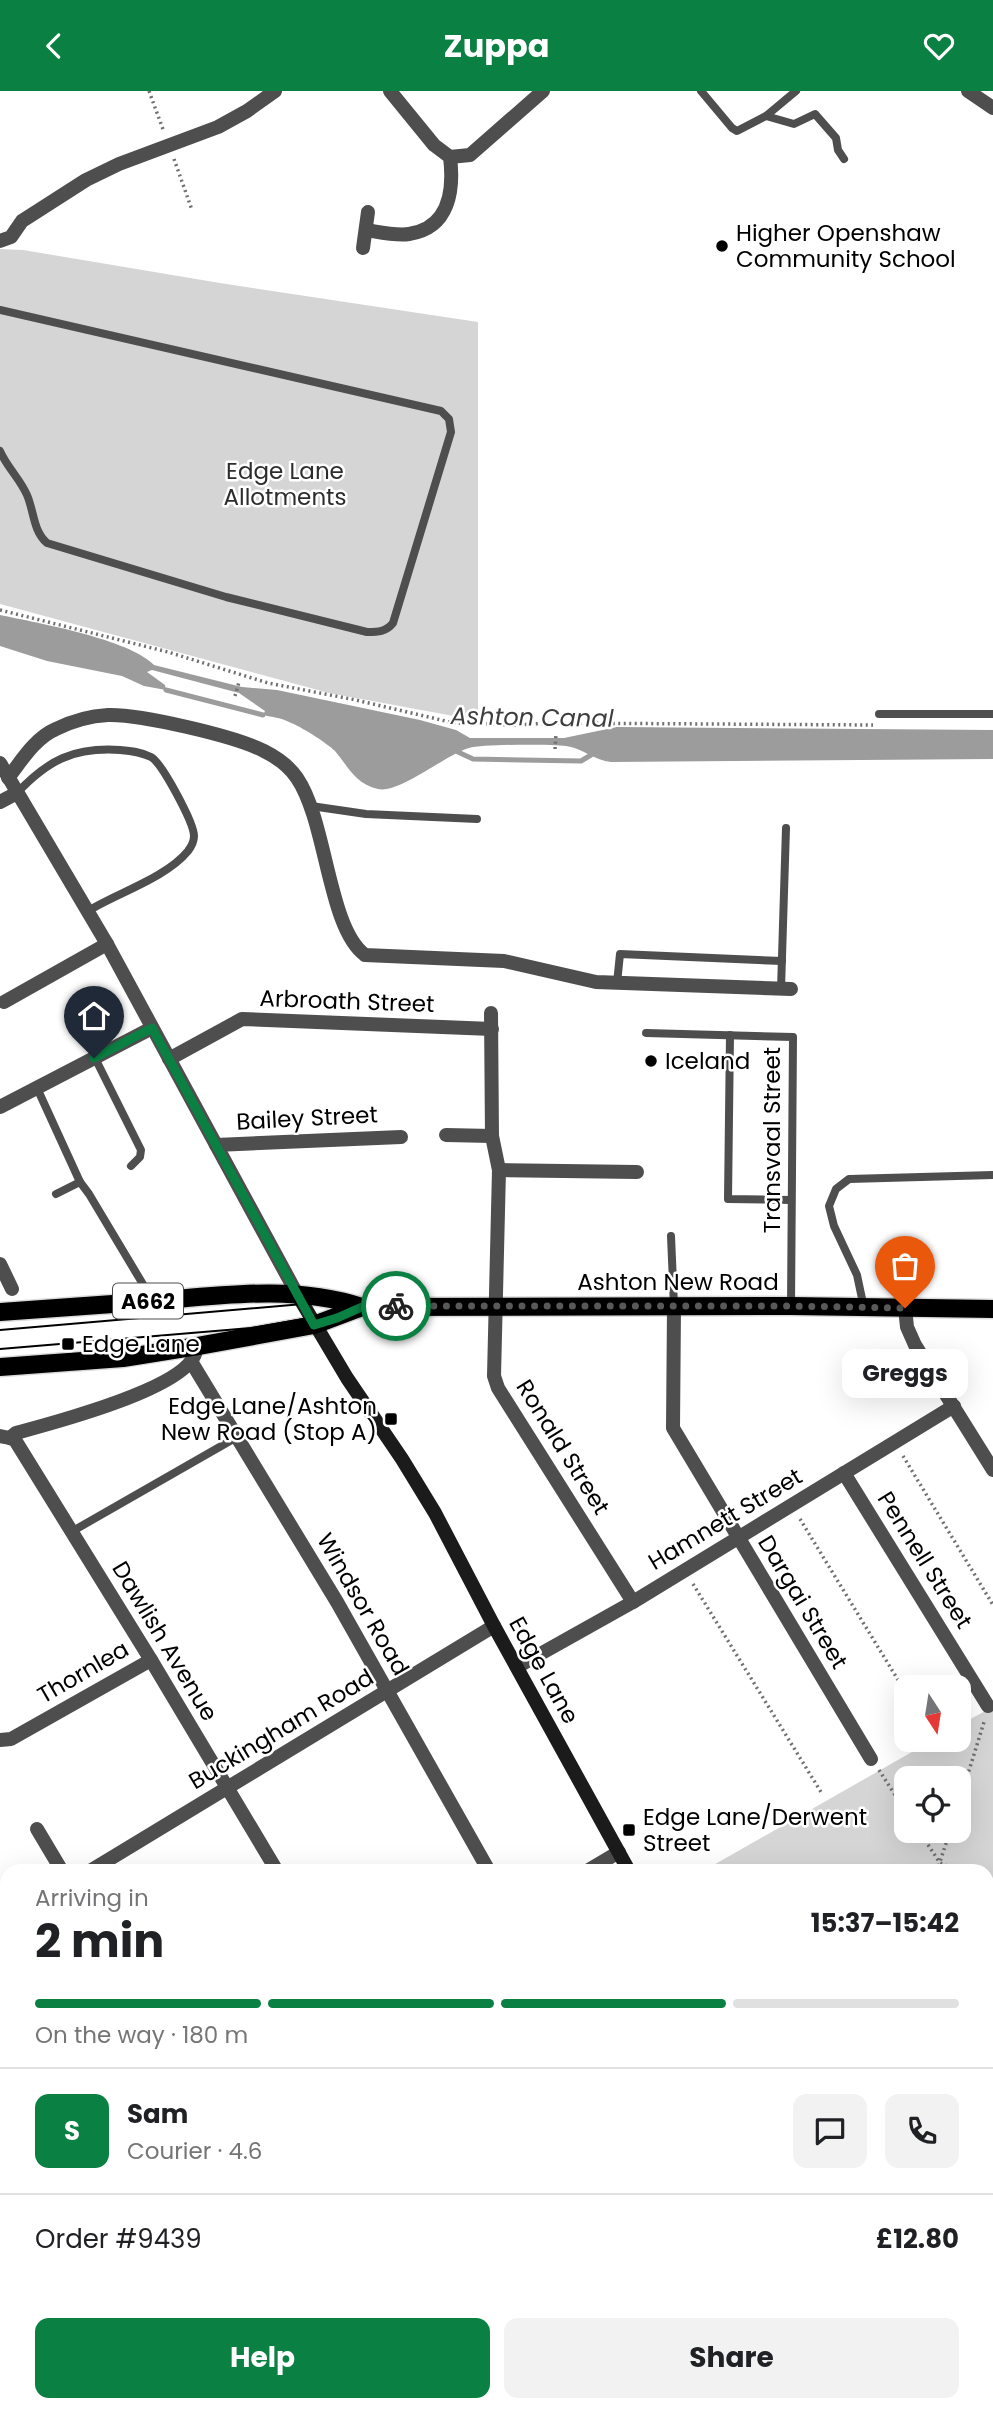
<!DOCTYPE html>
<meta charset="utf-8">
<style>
:root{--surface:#fff;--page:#f2f2f2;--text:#202124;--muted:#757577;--line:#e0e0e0;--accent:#0b8043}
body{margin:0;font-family:Poppins,sans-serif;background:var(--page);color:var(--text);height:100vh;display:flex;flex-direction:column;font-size:26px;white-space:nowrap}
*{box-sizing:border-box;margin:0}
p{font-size:23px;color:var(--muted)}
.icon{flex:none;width:38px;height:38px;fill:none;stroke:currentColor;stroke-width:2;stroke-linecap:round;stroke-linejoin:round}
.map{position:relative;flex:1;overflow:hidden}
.panel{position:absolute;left:0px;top:1773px;width:994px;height:548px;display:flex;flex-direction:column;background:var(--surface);border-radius:21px 21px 0 0;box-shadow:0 7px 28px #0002}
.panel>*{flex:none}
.needle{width:46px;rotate:168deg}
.fabs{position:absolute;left:894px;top:1584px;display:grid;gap:14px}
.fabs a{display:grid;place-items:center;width:77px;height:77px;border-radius:14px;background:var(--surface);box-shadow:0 7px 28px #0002;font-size:35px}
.pin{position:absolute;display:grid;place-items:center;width:60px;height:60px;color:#fff;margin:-72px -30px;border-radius:50% 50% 50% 0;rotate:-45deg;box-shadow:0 0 7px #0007}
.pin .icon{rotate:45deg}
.courier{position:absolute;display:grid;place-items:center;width:70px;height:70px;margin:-35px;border:5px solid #0b8043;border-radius:50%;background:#fff;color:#222;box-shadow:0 2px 9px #0007}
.bubble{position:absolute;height:49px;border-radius:14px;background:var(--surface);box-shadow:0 7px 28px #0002;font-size:23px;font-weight:700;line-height:49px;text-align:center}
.overview em{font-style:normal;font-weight:700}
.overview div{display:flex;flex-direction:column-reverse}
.overview{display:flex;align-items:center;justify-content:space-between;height:119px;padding:0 35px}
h1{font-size:46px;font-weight:700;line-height:52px}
.bar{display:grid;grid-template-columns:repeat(4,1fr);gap:10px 7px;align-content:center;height:84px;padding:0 35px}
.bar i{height:9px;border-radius:5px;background:var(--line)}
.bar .on{background:var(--accent)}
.bar p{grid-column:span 4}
.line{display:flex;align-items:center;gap:18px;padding:0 35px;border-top:2px solid var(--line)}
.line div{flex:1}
.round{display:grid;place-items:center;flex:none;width:74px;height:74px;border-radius:14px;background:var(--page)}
.action{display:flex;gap:14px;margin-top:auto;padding:14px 35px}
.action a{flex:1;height:80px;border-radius:14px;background:var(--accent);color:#fff;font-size:28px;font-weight:700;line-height:80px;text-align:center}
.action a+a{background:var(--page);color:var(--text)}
header{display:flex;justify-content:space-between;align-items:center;height:91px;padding:0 35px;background:var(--accent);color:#fff;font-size:32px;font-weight:700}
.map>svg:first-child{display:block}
.green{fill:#d5d5d5;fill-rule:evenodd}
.water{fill:#9c9c9c}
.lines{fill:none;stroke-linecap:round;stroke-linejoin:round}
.stream{stroke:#9c9c9c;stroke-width:5}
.primary-casing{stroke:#dbdbdb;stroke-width:21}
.path{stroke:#707070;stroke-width:3.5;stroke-dasharray:2 3.5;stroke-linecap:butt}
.lane{stroke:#4e4e4e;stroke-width:8}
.street{stroke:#4e4e4e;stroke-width:14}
.secondary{stroke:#1b1b1b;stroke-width:14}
.primary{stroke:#000;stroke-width:18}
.tram{stroke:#000;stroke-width:2}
.done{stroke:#595959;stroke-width:7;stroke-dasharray:0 12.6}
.route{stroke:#0b8043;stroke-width:9}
.poi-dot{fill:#000;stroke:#fff;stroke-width:2.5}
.labels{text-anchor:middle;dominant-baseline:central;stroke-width:5;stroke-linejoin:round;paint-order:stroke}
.shield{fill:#fff;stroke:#4c4c4c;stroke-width:2}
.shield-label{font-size:21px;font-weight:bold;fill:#000}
.poi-label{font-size:23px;fill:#000;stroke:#fff;text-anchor:start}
.park-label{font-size:23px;fill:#2c2c2c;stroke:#fff}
.street-label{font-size:23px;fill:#000;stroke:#fff}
.water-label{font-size:24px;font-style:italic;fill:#3d3d3d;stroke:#fff}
</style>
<header><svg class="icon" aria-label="back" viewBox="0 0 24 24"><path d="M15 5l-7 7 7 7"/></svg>Zuppa<svg class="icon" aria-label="heart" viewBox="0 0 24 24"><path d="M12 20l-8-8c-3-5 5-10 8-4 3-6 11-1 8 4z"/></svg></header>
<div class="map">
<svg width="993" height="2320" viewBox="0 0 993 2320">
<rect width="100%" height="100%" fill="#fff"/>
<g class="green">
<polygon points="0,158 23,159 220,192 478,231 478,628 459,626 329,602 0,513"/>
<path d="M993,1616V2311L987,2296V1780H703L933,1649L959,1648V1634ZM906,1687H959V1740H906Z"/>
</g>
<path class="water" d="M0,524C38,532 129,548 154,574L242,596L277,599L420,629L456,639L470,647H564L617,636L993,639V668L611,671C595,670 583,657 566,655C551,653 483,653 469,657C445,664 399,703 378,698C355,693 348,675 335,660C327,652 300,635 289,631C282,627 272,626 263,624L265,620L239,602L152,579L147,581L165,594L166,599L144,595L122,585L47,570L0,555Z"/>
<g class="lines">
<g class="stream">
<polyline points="166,599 263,624"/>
<polyline points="458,661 473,668 581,670 591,664"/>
</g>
<defs>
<g id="primary">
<path d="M0,1221C52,1217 103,1214 155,1210C224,1204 295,1194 362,1216L791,1215L993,1218"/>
<polyline points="0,1276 123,1267 198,1255 314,1234 362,1216"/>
</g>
</defs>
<use href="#primary" class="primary-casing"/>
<g class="path">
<polyline points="149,0 164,41"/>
<polyline points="174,68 192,119"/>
<polyline points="0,519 168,561 268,592 356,609 454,632 516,634 551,632 873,634"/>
<polyline points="235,605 239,591"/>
<polyline points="555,658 556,643"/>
<polyline points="903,1365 993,1514"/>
<polyline points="800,1428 906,1602"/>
<polyline points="693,1493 821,1701"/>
<polyline points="879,1679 906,1721"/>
<polyline points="959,1712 984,1631"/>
<polyline points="919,1740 940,1772 959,1780"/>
<polyline points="937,1780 950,1740"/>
<polyline points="987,1791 993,1794"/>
<polyline points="987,1907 993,1903"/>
<polyline points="987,2240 993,2254"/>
</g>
<g class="lane">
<polyline points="701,0 732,37 737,40 766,25 794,33 815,23 836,47 838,59 844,68"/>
<polyline points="766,25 796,0"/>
<path d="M0,219L441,320L449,328L451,341L393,532C386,541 378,541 367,541L226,506L47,452C33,440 34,420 27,404C20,388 7,376 0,360"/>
<polyline points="879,623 993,623"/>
<path d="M17,702C48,669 74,656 120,659C131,660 141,661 151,666C162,672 194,732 194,745C194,750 191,756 188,760C166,787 117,802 88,820"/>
<polyline points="311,715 366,723 477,728"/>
<polyline points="617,892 620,863 782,870"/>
<polyline points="781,898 786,737"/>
<polyline points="646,942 793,946 791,1215"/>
<polyline points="730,944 728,1108 791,1109"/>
<polyline points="95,967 141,1059 140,1066 131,1075"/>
<polyline points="37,997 80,1091 56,1103"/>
<polyline points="80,1091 89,1103 153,1210"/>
<polyline points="671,1145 674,1215"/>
<polyline points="864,1217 857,1184 834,1135 829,1115 836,1098 849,1088 993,1084"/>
<polyline points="71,1441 237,1346"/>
</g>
<g class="street">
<polyline points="968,0 993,17"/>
<polyline points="450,66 470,64 543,0"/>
<path d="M366,139C379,141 396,145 409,143C450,137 454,98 450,66L434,54L390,0"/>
<polyline points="0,150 11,146 22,130 86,89 119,73 218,36 247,20 275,0"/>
<polyline points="363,157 368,121"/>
<polyline points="0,672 107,853 297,1203"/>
<path d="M8,687C22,669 35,647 56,638C72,630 90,625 108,624C140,623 235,645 264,660C276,666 289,675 297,687C327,731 328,837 365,864L504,870L596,891L791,898"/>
<polyline points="0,711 17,702"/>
<polyline points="4,911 107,853"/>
<polyline points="491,922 492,1045 499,1079 494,1285 498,1297 633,1511"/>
<polyline points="169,968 242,928 492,938"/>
<polyline points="0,1016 152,937"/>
<polyline points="446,1044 492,1045"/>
<polyline points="216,1054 401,1046"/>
<polyline points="499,1079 637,1081"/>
<polyline points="0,1173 12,1198"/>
<polyline points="674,1216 673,1337 871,1668"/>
<polyline points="905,1217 907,1236 915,1254 993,1379"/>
<polyline points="192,1272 337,1511 489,1780"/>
<path d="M0,1345L10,1347L16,1342C53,1332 183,1298 195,1263"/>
<polyline points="10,1347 15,1349 151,1569 277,1780"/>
<polyline points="844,1382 988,1615"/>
<polyline points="517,1576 633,1511 954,1315"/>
<polyline points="0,1649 11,1648 151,1569"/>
<polyline points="37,1738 62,1780"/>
<polyline points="90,1780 494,1535"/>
<polyline points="587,1780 619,1761"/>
<polyline points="0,1837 7,1832"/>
<polyline points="0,2029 7,2040"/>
<polyline points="177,2314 181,2320"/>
<polyline points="387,2314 390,2320"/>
<polyline points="729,2314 732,2320"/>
<polyline points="560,2320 573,2314"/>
</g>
<g class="secondary">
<polyline points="297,1203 347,1287 402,1368 435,1422 494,1535 629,1780"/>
<polyline points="908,2314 910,2320"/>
</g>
<use href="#primary" class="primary"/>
<g class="tram">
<polyline points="0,1239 303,1213 345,1213"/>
<polyline points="0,1258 251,1237 356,1219 993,1221"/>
</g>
</g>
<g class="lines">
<polyline class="done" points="396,1215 790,1215 905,1217"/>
<polyline class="route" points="94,967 152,937 314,1234 337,1227 362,1216 396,1215"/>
</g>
<g class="poi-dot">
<circle cx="722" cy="155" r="7"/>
<circle cx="651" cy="970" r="7"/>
<rect x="61" y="1246" width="14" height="14" rx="3.5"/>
<rect x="384" y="1321" width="14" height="14" rx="3.5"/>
<rect x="622" y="1732" width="14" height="14" rx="3.5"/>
</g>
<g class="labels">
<rect class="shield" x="113" y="1192.5" width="70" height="35" rx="5"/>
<g class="shield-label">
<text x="148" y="1210">A662</text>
</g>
<g class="poi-label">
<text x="736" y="142">Higher Openshaw<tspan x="736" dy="26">Community School</tspan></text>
<text x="665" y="970">Iceland</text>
<text x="82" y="1253">Edge Lane</text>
<text x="377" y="1315" text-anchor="end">Edge Lane/Ashton<tspan x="377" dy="26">New Road (Stop A)</tspan></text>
<text x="643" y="1726">Edge Lane/Derwent<tspan x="643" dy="26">Street</tspan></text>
</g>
<g class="park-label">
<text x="285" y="380">Edge Lane<tspan x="285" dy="26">Allotments</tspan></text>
</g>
<g class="street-label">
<text transform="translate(347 910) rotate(2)">Arbroath Street</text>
<text transform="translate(307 1027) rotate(-3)">Bailey Street</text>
<text transform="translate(772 1049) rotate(-90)">Transvaal Street</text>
<text x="678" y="1191">Ashton New Road</text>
<text transform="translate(563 1356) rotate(58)">Ronald Street</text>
<text transform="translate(725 1428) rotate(-31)">Hamnett Street</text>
<text transform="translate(925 1469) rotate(58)">Pennell Street</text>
<text transform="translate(803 1511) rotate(59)">Dargai Street</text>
<text transform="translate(363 1513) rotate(60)">Windsor Road</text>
<text transform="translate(165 1550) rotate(59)">Dawlish Avenue</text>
<text transform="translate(544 1579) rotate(61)">Edge Lane</text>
<text transform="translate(83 1581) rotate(-30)">Thornlea</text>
<text transform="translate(281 1638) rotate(-31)">Buckingham Road</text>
</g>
<g class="water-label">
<text transform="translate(532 626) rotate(1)">Ashton Canal</text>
</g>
</g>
</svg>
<div class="fabs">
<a><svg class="needle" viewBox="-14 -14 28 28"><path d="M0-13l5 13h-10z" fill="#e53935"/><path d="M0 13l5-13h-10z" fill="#757577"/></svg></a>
<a><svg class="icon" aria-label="locate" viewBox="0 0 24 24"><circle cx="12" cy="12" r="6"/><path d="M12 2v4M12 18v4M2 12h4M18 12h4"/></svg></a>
</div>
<div class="pin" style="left:905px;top:1217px;background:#ea580c"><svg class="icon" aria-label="bag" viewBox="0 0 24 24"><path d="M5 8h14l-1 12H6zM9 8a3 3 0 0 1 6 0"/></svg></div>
<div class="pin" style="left:94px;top:967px;background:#1f2937"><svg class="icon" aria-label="home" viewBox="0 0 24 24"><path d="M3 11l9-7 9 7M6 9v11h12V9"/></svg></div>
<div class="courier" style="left:396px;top:1215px"><svg class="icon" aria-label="bike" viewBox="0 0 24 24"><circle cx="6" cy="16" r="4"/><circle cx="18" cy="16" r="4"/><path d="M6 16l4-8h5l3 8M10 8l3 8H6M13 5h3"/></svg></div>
<div class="bubble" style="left:842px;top:1258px;width:126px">Greggs</div>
<section class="panel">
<div class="overview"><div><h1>2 min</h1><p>Arriving in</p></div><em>15:37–15:42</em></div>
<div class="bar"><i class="on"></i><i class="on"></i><i class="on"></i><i></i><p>On the way · 180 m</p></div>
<div class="line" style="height:126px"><b class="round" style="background:var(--accent);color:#fff">S</b><div><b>Sam</b><p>Courier · 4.6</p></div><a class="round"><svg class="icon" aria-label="chat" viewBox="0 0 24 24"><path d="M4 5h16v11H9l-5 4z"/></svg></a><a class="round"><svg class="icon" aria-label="phone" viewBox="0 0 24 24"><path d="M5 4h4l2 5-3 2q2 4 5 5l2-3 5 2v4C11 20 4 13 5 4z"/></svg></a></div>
<div class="line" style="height:91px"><div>Order #9439</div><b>£12.80</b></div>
<div class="action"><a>Help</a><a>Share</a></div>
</section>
</div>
